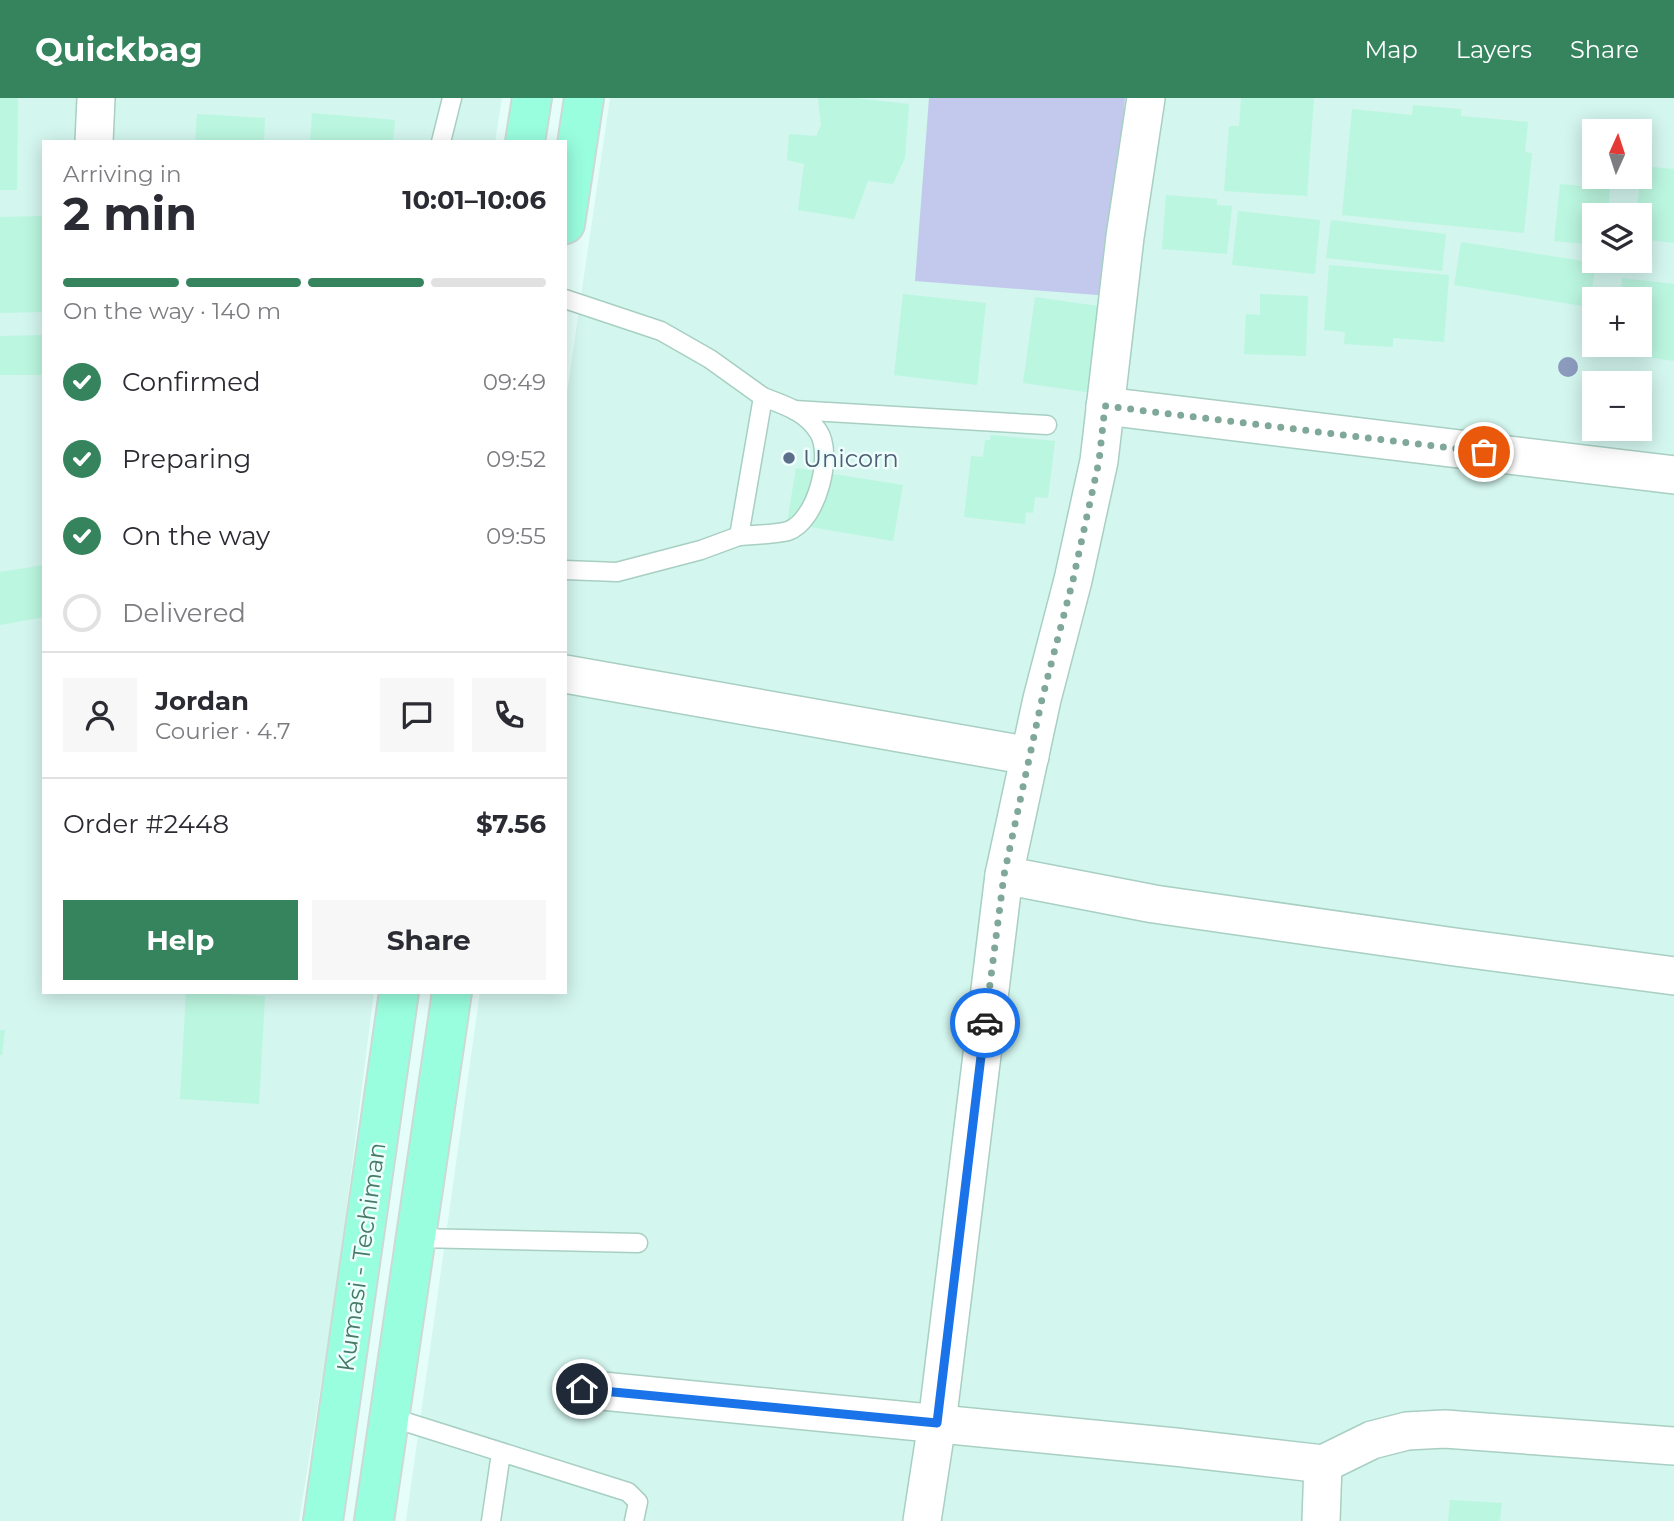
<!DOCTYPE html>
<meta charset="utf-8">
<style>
:root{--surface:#fff;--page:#f7f7f7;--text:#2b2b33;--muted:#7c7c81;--line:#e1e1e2;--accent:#35845e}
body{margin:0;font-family:Montserrat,sans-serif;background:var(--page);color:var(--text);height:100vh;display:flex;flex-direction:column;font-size:26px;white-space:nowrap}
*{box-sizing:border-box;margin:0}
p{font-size:23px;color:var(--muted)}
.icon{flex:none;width:38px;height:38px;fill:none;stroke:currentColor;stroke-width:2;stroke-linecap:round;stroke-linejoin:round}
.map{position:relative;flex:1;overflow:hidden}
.side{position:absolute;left:42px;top:42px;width:525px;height:854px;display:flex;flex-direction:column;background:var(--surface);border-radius:0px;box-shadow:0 4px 18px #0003}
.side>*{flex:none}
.needle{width:46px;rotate:3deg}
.buttons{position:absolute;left:1582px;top:21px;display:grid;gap:14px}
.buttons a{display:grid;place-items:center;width:70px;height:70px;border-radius:0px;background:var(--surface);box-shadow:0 4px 18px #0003;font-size:35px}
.pin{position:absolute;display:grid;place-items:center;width:60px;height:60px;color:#fff;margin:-30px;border:4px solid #fff;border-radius:50%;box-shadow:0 2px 7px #0007}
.courier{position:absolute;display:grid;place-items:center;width:70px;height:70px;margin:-35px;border:5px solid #1a73e8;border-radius:50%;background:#fff;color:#222;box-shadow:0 2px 9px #0007}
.summary em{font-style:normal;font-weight:700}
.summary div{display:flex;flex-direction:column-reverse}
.summary{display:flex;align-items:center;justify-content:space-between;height:119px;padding:0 21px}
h1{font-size:46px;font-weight:700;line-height:52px}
.bar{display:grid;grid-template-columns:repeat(4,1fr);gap:10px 7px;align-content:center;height:84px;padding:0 21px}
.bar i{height:9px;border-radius:5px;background:var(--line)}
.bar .current{background:var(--accent)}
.bar p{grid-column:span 4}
.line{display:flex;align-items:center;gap:18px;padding:0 21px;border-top:2px solid var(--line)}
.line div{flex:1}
.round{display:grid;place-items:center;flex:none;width:74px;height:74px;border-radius:0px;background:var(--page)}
ol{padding:0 21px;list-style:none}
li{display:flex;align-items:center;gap:21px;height:77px}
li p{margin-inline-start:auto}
li .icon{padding:7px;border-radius:50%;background:var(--accent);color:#fff;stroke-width:4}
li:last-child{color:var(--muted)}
li i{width:38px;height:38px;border:4px solid var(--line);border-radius:50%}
.button{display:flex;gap:14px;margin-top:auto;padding:14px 21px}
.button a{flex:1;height:80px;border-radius:0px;background:var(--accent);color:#fff;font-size:28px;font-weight:700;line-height:80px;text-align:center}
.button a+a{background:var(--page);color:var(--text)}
header{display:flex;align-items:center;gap:42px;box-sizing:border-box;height:98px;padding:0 35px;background:var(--accent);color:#fff}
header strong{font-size:33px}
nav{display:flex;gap:38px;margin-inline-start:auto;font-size:24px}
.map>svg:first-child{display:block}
.residential{fill:#d3f6ee;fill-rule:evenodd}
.green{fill:#c2c9ed}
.building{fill:#bbf6e0}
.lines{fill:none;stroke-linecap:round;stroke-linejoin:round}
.service-casing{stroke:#a8cfc2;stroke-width:21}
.minor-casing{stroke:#a8cfc2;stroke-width:40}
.trunk-casing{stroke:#ccdad4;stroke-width:42}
.service{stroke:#fff;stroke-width:18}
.minor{stroke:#fff;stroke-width:37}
.trunk{stroke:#99fede;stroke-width:38}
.tree{fill:#8c9abe}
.done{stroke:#7fa899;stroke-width:7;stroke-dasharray:0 12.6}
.route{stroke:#1a73e8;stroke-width:9}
.service-dot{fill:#5c6f8a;stroke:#edfffc;stroke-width:2.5}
.labels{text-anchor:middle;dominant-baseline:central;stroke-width:5;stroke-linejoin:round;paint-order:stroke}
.service-label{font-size:24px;fill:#4e5e75;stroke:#edfffc;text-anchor:start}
.street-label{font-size:24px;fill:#487a65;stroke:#edfffc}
</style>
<header>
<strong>Quickbag</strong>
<nav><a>Map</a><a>Layers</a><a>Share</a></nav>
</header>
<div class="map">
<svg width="1674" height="1423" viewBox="0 0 1674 1423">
<rect width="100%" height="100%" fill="#e5fefa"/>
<g class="residential">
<polygon points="0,0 502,0 495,44 44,44 44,894 374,894 335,1200 299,1423 0,1423"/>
<path d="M610,0H1674V1423H406L480,894H565V308ZM1594,33H1640V79H1594ZM1594,117H1640V163H1594ZM1594,201H1640V247H1594ZM1594,285H1640V331H1594Z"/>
</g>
<polygon class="green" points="929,0 1125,0 1110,198 915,183"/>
<g class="building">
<polygon points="0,0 18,0 17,92 0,92"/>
<polygon points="818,0 856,0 909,6 905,60 893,86 868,83 854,121 798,112 804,66 787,62 789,36 816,38 821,27"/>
<polygon points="1241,0 1314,0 1307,98 1224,93 1229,28 1239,28"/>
<polygon points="1413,7 1461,11 1461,18 1528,24 1525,54 1532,55 1524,135 1342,117 1352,11 1412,17"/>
<polygon points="312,15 395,22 393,44 310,44"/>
<polygon points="197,16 265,20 264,44 195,44"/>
<polygon points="1642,68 1674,71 1674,145 1640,141 1640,117 1636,117"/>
<polygon points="1560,86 1610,91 1608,117 1594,117 1594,147 1554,143"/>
<polygon points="1166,97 1217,101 1217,107 1232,108 1227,156 1162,151"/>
<polygon points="1238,113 1320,122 1315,176 1232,167"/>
<polygon points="44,118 44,214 0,215 0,119"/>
<polygon points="1331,122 1446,136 1442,173 1326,160"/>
<polygon points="1461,144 1596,165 1589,209 1454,187"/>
<polygon points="1329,167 1449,177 1444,244 1393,240 1393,249 1344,246 1345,234 1324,232"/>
<polygon points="1622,180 1674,186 1674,263 1646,259 1647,242 1640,241 1640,201 1620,201"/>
<polygon points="903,196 986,205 977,287 894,277"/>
<polygon points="1260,196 1308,198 1306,258 1244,256 1246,216 1260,217"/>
<polygon points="1035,199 1112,210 1100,296 1023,285"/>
<polygon points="44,237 44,277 0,277 0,238"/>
<polygon points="991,337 1055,343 1048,400 1035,399 1033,415 1026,414 1025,426 964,419 971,358 983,359 985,342 990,342"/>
<polygon points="796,370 903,387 893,443 787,425"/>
<polygon points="44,467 44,519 0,527 0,474"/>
<polygon points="186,894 265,898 259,1006 180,1001"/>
<polygon points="0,932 5,932 2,957 0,957"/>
<polygon points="1450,1402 1502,1405 1500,1423 1448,1423"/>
</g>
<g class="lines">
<defs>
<g id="service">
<polyline points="441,44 452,0"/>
<polyline points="565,201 661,233 710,261 763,299 739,438 701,452 617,474 565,472"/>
<polyline points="794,312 1047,327"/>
<path d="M739,438C751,437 779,436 788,433C817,423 834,356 818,333C805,313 784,307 763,299"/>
<polyline points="416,1140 638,1145"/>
<polyline points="390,1319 628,1394 638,1404 634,1423"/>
<polyline points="491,1423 501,1355"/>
</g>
<g id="minor">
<polyline points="94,44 96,0"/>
<polyline points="1105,308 1674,377"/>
<polyline points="565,576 1030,658"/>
<polyline points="1004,777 1154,806 1455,849 1674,878"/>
<polyline points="582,1291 1175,1349 1323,1366 1372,1342 1407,1333 1445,1331 1674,1348"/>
<polyline points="922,1423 937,1325 1004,777 1042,601 1073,482 1099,363 1125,139 1146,0"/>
<polyline points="1321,1423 1323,1366"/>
</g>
<g id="trunk">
<polyline points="525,44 532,0"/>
<polyline points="565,126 584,0"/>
<polyline points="323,1423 399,894"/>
<polyline points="374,1423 452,894"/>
</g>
</defs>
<use href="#service" class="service-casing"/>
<use href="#minor" class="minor-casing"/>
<use href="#trunk" class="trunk-casing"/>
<use href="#service" class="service"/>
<use href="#minor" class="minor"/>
<use href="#trunk" class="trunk"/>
</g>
<circle class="tree" cx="1568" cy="269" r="10"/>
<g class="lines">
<polyline class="done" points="985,925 1004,777 1042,601 1073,482 1099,363 1105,308 1484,354"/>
<polyline class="route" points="582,1291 937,1325 985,925"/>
</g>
<circle class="service-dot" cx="789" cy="360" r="7"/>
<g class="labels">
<g class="service-label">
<text x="803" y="360">Unicorn</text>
</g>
<g class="street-label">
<text transform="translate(361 1159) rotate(-82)">Kumasi - Techiman</text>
</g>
</g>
</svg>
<div class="buttons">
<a><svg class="needle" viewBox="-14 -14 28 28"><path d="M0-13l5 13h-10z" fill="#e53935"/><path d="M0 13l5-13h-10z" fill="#7c7c81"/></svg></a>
<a><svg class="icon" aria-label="layers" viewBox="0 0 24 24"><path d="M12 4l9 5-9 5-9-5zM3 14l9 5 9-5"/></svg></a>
<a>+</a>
<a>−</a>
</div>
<div class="pin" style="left:1484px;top:354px;background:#ea580c"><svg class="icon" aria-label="bag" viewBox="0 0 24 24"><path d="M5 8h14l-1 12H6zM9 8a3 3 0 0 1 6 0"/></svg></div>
<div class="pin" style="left:582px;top:1291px;background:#1f2937"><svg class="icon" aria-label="home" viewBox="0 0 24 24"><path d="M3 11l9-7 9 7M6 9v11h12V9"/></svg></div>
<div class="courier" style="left:985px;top:925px"><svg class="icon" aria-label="car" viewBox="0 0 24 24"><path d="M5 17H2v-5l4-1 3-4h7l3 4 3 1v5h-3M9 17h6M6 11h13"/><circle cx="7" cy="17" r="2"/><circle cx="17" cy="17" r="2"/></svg></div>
<section class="side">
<div class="summary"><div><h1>2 min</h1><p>Arriving in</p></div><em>10:01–10:06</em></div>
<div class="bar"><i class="current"></i><i class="current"></i><i class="current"></i><i></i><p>On the way · 140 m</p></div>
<ol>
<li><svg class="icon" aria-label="check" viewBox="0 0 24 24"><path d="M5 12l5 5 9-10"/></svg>Confirmed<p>09:49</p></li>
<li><svg class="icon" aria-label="check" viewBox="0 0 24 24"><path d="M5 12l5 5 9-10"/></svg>Preparing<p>09:52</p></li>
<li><svg class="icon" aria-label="check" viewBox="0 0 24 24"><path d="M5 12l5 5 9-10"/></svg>On the way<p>09:55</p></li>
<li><i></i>Delivered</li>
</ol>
<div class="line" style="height:126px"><a class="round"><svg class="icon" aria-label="person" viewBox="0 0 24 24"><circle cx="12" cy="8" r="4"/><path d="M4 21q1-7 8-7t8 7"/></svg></a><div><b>Jordan</b><p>Courier · 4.7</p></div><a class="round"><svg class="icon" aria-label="chat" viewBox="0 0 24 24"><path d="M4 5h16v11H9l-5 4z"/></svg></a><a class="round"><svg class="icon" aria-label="phone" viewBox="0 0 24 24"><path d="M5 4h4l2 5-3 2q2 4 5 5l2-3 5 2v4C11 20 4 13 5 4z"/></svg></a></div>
<div class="line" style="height:91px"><div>Order #2448</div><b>$7.56</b></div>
<div class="button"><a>Help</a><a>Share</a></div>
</section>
</div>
